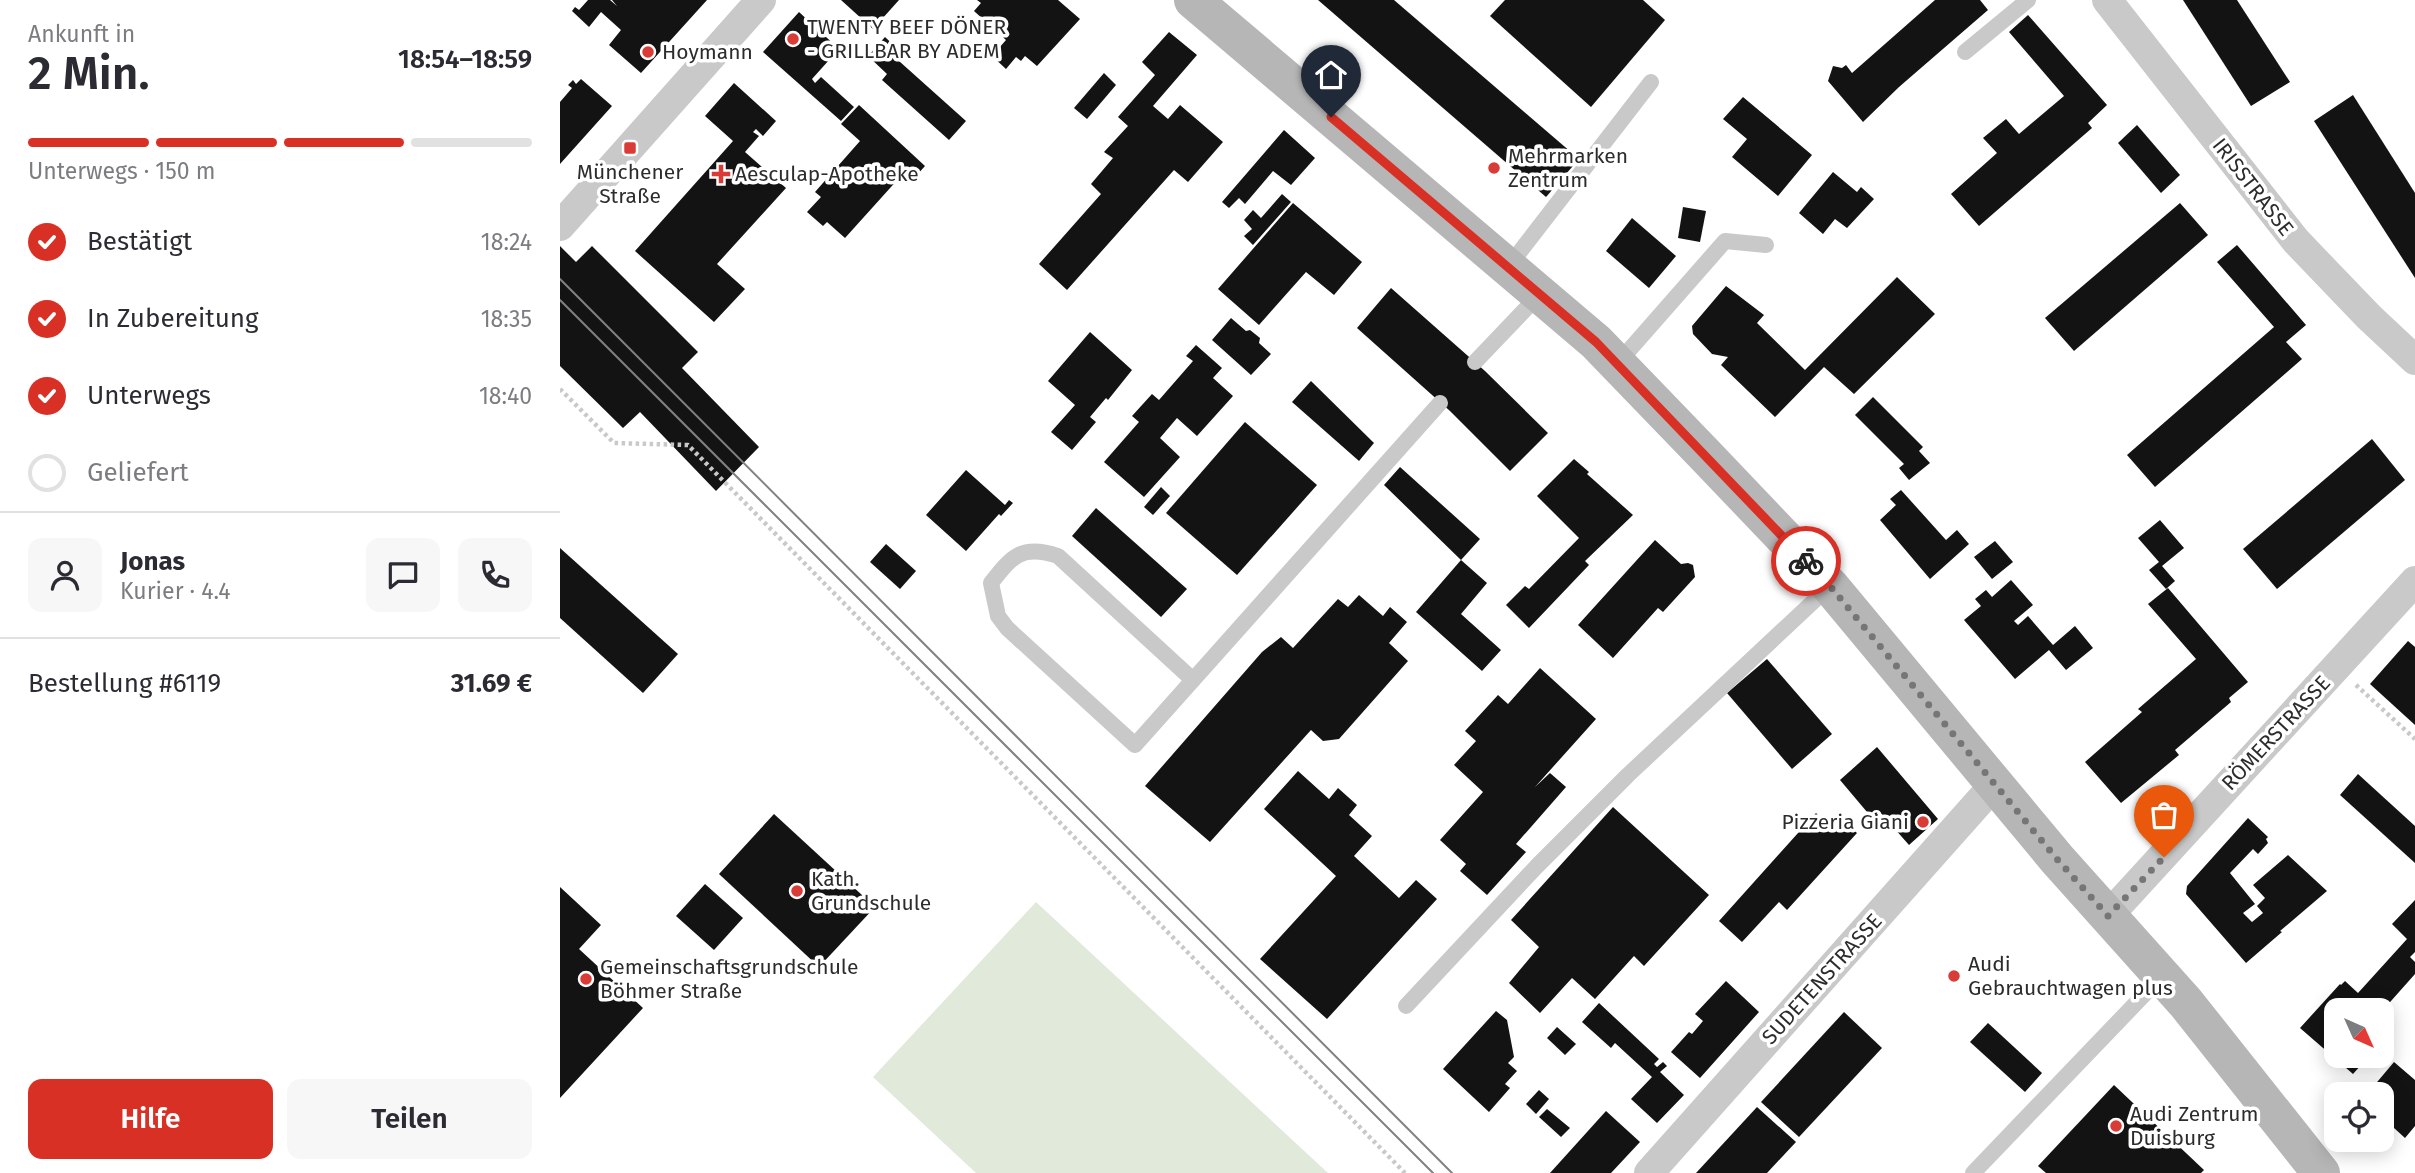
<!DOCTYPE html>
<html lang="de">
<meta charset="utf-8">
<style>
:root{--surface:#fff;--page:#f7f7f7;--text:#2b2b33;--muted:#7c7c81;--line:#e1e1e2;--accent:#d93025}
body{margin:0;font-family:"Fira Sans",sans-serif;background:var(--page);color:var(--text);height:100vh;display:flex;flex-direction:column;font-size:26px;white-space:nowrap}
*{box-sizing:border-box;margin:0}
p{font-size:23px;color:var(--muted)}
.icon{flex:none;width:38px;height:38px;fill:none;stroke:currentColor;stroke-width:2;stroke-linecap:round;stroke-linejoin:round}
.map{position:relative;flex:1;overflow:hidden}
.side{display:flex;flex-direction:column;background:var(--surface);width:560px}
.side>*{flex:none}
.needle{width:46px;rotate:135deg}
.buttons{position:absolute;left:1764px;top:998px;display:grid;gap:14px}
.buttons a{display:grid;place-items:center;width:70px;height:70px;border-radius:14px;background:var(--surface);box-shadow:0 4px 18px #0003;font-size:35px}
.pin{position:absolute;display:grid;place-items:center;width:60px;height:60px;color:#fff;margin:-72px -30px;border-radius:50% 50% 50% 0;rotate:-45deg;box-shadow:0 0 7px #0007}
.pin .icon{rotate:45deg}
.courier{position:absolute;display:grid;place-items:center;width:70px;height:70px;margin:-35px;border:5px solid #d93025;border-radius:50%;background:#fff;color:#222;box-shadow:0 2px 9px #0007}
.summary em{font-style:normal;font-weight:600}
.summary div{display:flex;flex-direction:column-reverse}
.summary{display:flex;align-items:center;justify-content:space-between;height:119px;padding:0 28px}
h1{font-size:46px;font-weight:600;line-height:52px}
.bar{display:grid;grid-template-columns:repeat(4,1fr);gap:10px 7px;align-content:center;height:84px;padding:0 28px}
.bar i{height:9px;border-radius:5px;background:var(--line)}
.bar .active{background:var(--accent)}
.bar p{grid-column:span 4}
.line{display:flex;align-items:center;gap:18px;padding:0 28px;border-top:2px solid var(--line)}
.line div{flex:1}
.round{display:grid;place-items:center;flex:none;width:74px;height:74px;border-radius:14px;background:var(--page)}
ol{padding:0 28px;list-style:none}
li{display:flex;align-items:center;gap:21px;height:77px}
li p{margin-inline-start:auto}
li .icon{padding:7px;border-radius:50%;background:var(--accent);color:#fff;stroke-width:4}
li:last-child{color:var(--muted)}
li i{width:38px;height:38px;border:4px solid var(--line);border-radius:50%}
.primary-button{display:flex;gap:14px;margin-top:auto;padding:14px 28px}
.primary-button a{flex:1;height:80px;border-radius:14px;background:var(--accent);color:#fff;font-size:28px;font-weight:600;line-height:80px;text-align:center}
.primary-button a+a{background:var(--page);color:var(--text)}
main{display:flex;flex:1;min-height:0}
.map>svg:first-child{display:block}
.green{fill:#e0e9da}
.building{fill:#131313}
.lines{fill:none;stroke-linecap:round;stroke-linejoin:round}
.path{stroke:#c9c9c9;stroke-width:4.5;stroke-dasharray:3.5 3.5;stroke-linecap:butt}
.service{stroke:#c9c9c9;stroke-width:16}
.minor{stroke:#c9c9c9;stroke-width:30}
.secondary{stroke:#b6b6b6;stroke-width:38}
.tram{stroke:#818181;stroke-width:2}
.done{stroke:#767676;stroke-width:7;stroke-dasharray:0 12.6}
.route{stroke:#d93025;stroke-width:9}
.poi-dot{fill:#d93c37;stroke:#fff;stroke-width:2.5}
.labels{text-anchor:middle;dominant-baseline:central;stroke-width:7;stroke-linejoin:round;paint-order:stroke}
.poi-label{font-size:21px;fill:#2c2c2c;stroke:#fff;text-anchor:start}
.street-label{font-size:21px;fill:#2c2c2c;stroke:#fff}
</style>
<main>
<section class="side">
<div class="summary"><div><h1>2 Min.</h1><p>Ankunft in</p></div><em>18:54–18:59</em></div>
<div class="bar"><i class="active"></i><i class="active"></i><i class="active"></i><i></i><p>Unterwegs · 150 m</p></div>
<ol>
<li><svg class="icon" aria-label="check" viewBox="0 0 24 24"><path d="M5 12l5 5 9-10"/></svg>Bestätigt<p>18:24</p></li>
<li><svg class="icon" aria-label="check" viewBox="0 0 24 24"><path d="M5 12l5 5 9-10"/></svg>In Zubereitung<p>18:35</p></li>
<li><svg class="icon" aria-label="check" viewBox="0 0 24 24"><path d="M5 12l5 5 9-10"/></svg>Unterwegs<p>18:40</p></li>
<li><i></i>Geliefert</li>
</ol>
<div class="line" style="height:126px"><a class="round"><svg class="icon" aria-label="person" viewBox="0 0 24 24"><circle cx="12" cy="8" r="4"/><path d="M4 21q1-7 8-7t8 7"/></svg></a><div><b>Jonas</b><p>Kurier · 4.4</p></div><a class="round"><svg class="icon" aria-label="chat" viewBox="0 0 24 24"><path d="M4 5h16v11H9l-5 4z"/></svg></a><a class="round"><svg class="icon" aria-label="phone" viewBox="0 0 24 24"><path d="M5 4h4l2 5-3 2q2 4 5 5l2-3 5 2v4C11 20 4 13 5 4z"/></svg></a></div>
<div class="line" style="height:91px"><div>Bestellung #6119</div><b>31.69 €</b></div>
<div class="primary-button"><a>Hilfe</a><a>Teilen</a></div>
</section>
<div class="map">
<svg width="1855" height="1173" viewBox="0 0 1855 1173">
<rect width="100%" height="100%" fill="#fff"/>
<polygon class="green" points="476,902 768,1173 416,1173 313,1077"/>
<g class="building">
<polygon points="28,0 50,0 57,6 52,0 147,0 81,73 49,45 61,30 41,12 29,27 12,11 15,7 19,10"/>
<polygon points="281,0 339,0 313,29"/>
<polygon points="417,0 498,0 520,19 477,66 465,56 461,61 456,57 446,69 432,56 446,40 414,11 421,3"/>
<polygon points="758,0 834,0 1019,159 986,197"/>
<polygon points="945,0 1083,0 1105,20 1031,107 930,16"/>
<polygon points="1375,0 1420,0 1428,10 1339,87 1303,122 1268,81 1273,66 1282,68 1286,65 1292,73"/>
<polygon points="1623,0 1677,0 1730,82 1691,106"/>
<polygon points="239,12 279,49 252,79 255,83 261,77 294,107 281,121 203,52"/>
<polygon points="1468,15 1547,105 1528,123 1532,128 1419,226 1391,194 1437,153 1423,138 1446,119 1459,134 1504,96 1449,32"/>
<polygon points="609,32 637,55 593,106 608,119 620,105 663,142 628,182 614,170 507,290 479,264 541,194 531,184 553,158 544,152 568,126 558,117 595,75 582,62"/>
<polygon points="325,37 344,55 339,61 406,121 389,140 322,80 327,74 308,56"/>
<polygon points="544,73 556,85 527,119 514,108"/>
<polygon points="21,79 52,106 0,164 0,102 12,88 8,85 13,80 16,84"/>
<polygon points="174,83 216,121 203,136 196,129 193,132 199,136 185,152 226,188 157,264 185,289 154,322 75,251 173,141 145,116"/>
<polygon points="1793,95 1855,193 1855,278 1754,121"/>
<polygon points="1183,97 1252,155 1218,196 1172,157 1187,139 1163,119"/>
<polygon points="299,105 365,166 349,184 340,177 285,238 267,222 263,226 247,212 261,197 255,192 300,141 281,124"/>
<polygon points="1577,125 1620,175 1601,193 1558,143"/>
<polygon points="724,130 755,158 731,185 713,171 685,204 679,198 669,208 662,202"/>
<polygon points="1273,172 1297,192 1301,187 1314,199 1287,228 1275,219 1263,234 1239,213"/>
<polygon points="722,194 731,202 693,245 684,236 692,229 684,220 693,210 701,218"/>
<polygon points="733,203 802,262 774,295 746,272 699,325 658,289"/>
<polygon points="1620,203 1648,235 1514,351 1485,318"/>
<polygon points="1123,207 1146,211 1140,242 1118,238"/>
<polygon points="1072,218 1116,256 1089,288 1046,251"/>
<polygon points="1677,245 1746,325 1726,342 1742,359 1595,487 1567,455 1714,327 1657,262"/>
<polygon points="0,246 16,262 32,246 138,352 122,368 199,447 156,491 80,412 63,428 0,366"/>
<polygon points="1337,277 1375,314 1294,394 1264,367 1215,417 1161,365 1168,357 1152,354 1133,334 1132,326 1166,286 1204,315 1197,323 1245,370"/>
<polygon points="831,288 925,371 988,433 950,471 890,411 797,328"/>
<polygon points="671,318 686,331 690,330 700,338 699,343 711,354 691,375 652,340"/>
<polygon points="530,332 572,370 548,400 546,398 530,417 536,422 512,450 491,432 515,405 488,381"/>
<polygon points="636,345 662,368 653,378 673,396 637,436 617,418 600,438 620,457 584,497 544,462 579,422 572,416 592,394 599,400 633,361 626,356"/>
<polygon points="751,381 814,443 799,461 732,402"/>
<polygon points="1313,397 1363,447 1359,451 1370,463 1349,480 1339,468 1344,464 1295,415"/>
<polygon points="685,422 757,485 677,575 606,513"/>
<polygon points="1812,439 1845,480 1717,589 1683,549"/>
<polygon points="1014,459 1029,472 1027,474 1073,515 1025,561 1029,565 969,628 946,605 965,586 969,589 1019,538 977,496"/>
<polygon points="840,467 920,539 901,560 927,583 901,614 941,650 922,671 856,612 901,560 824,485"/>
<polygon points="406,470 445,505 449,500 453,503 441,516 439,514 406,551 366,515"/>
<polygon points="601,487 610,496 593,515 584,507"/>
<polygon points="1341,490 1386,540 1397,530 1409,544 1370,579 1320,520 1336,505 1330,499"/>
<polygon points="536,508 627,589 601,617 512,536"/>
<polygon points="1600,520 1624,548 1602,566 1615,581 1606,589 1589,570 1599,562 1578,538"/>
<polygon points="1095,540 1121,564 1128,563 1133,565 1135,577 1103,612 1098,608 1053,658 1018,625"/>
<polygon points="1435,541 1453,562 1432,579 1414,557"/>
<polygon points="326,544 356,571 340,589 310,562"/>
<polygon points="0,548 118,654 83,693 0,618"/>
<polygon points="1451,580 1473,605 1454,621 1458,625 1468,616 1493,645 1515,626 1533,648 1506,670 1489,650 1455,679 1404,620 1421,606 1415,599 1426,590 1432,597"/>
<polygon points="1608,588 1688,682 1669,698 1671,702 1615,750 1619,755 1561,803 1525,762 1582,712 1578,709 1636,659 1588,604"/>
<polygon points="799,595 823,616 830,607 847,622 829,643 848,661 779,739 763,741 751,730 650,842 585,786 702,652 721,637 733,648 778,599 788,607"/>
<polygon points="1848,641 1855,647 1855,725 1810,684"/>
<polygon points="1207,659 1272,734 1232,769 1167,693"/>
<polygon points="980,668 1036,719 975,787 990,773 1006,787 956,844 966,852 927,895 900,871 906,864 880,840 923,792 894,765 916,741 905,731 938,695 948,704"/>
<polygon points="1317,747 1378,819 1349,845 1319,811 1307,825 1301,818 1307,812 1280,780"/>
<polygon points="738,771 769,799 778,788 797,805 789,815 812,836 794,856 839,898 856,880 877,899 767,1019 700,959 776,876 704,809"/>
<polygon points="1798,774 1855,826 1855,863 1780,795"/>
<polygon points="1053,807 1149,895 1084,966 1074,956 1035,999 1012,978 980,1013 949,983 979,947 951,920"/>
<polygon points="1256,813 1269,826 1278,816 1297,833 1227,910 1219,902 1182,942 1159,921"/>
<polygon points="214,814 315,907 259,967 159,874"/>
<polygon points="1688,818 1708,837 1706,839 1708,843 1698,854 1693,849 1670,873 1695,904 1683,913 1692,922 1703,913 1697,906 1705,898 1693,885 1728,855 1767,891 1720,931 1722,932 1686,963 1626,894 1627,886"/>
<polygon points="145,884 183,918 154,950 116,916"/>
<polygon points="0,887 41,925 19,949 83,1008 0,1098"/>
<polygon points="1855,900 1855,952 1850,957 1855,962 1855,974 1823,1010 1776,1010 1776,1055 1810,1055 1793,1074 1740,1028 1780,984 1781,985 1785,981 1798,993 1847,939 1832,924"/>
<polygon points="1166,981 1199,1012 1140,1078 1111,1052 1129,1032 1132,1034 1143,1021 1135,1014"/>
<polygon points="1039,1003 1099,1059 1094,1064 1097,1067 1103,1062 1107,1066 1100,1072 1124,1095 1097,1123 1071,1099 1092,1077 1055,1043 1051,1048 1022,1022"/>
<polygon points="936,1011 947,1020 954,1057 948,1063 957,1071 945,1084 950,1088 929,1112 883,1069"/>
<polygon points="1284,1012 1322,1048 1239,1137 1201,1102"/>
<polygon points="1428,1023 1482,1073 1465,1092 1410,1042"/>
<polygon points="997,1027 1016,1044 1005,1055 987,1038"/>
<polygon points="1834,1062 1855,1080 1855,1126 1845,1138 1822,1117 1822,1094 1807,1094"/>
<polygon points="1554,1085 1644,1170 1641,1173 1486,1173 1478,1166"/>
<polygon points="979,1090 989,1099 976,1114 966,1104"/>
<polygon points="1197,1107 1236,1142 1207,1173 1136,1173"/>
<polygon points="987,1109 1010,1128 1001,1137 979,1117"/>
<polygon points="1046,1111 1080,1142 1051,1173 990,1173"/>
</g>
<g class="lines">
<g class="path">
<polyline points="0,389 54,443 128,445 845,1173"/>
<polyline points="1796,685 1855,739"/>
</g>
<g class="service">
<polyline points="1405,52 1468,0"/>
<polyline points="948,267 1091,82"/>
<polyline points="915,362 980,294"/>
<polyline points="1057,364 1165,241 1206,245"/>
<path d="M633,680L498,556C462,544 452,556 431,583L438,616L447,628L575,745L880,403"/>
<polyline points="846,1006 977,866 1068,775 1270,586"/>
<polyline points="1413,1173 1602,976"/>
</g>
<g class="minor">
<polyline points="1547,0 1736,241 1809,317 1855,360"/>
<polyline points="0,226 201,0"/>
<polyline points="1548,916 1855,581"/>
<polyline points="1089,1173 1434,785"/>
</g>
<polyline class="secondary" points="633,0 1036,342 1147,457 1270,586 1497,859 1626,1003 1761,1173"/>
<g class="tram">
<polyline points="0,279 892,1173"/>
<polyline points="0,300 873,1173"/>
</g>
</g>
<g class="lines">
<polyline class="done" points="1246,561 1270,586 1497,859 1548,916 1604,857"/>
<polyline class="route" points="771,117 1036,342 1246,561"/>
</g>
<g class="poi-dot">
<circle cx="233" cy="39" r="7"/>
<circle cx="88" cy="52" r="7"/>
<rect x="63" y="141" width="14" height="14" rx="3.5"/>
<circle cx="934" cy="168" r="7"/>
<path d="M157.5 163.5h7v7h7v7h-7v7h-7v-7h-7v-7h7z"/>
<circle cx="1363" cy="822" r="7"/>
<circle cx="237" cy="891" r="7"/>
<circle cx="1394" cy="976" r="7"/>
<circle cx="26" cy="979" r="7"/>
<circle cx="1556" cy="1126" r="7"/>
</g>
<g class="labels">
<g class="poi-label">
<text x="247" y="27">TWENTY BEEF DÖNER<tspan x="247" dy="24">- GRILLBAR BY ADEM</tspan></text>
<text x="102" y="52">Hoymann</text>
<text x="948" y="156">Mehrmarken<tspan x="948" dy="24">Zentrum</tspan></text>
<text x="70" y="172" text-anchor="middle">Münchener<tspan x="70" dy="24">Straße</tspan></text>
<text x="175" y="174">Aesculap-Apotheke</text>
<text x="1349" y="822" text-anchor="end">Pizzeria Giani</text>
<text x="251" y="879">Kath.<tspan x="251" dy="24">Grundschule</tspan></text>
<text x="1408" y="964">Audi<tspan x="1408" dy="24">Gebrauchtwagen plus</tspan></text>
<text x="40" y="967">Gemeinschaftsgrundschule<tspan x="40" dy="24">Böhmer Straße</tspan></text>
<text x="1570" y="1114">Audi Zentrum<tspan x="1570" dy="24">Duisburg</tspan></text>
</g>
<g class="street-label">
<text transform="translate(1693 187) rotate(52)">IRISSTRASSE</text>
<text transform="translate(1716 733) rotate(-47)">RÖMERSTRASSE</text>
<text transform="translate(1262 979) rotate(-48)">SUDETENSTRASSE</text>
</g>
</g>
</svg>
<div class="buttons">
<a><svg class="needle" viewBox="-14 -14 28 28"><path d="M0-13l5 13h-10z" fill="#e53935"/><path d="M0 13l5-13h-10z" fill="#7c7c81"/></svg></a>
<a><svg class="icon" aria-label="locate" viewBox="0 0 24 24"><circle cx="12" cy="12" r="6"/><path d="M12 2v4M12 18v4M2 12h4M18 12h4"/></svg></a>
</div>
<div class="pin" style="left:1604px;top:857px;background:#ea580c"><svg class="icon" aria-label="bag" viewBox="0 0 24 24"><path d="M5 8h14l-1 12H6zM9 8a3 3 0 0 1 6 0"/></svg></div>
<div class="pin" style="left:771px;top:117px;background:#1f2937"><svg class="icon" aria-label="home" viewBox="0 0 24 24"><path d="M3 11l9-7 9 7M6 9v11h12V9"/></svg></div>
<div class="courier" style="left:1246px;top:561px"><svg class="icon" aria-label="bike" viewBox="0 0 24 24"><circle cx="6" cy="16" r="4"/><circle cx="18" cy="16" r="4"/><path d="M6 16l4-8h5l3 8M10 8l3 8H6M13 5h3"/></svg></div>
</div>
</main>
